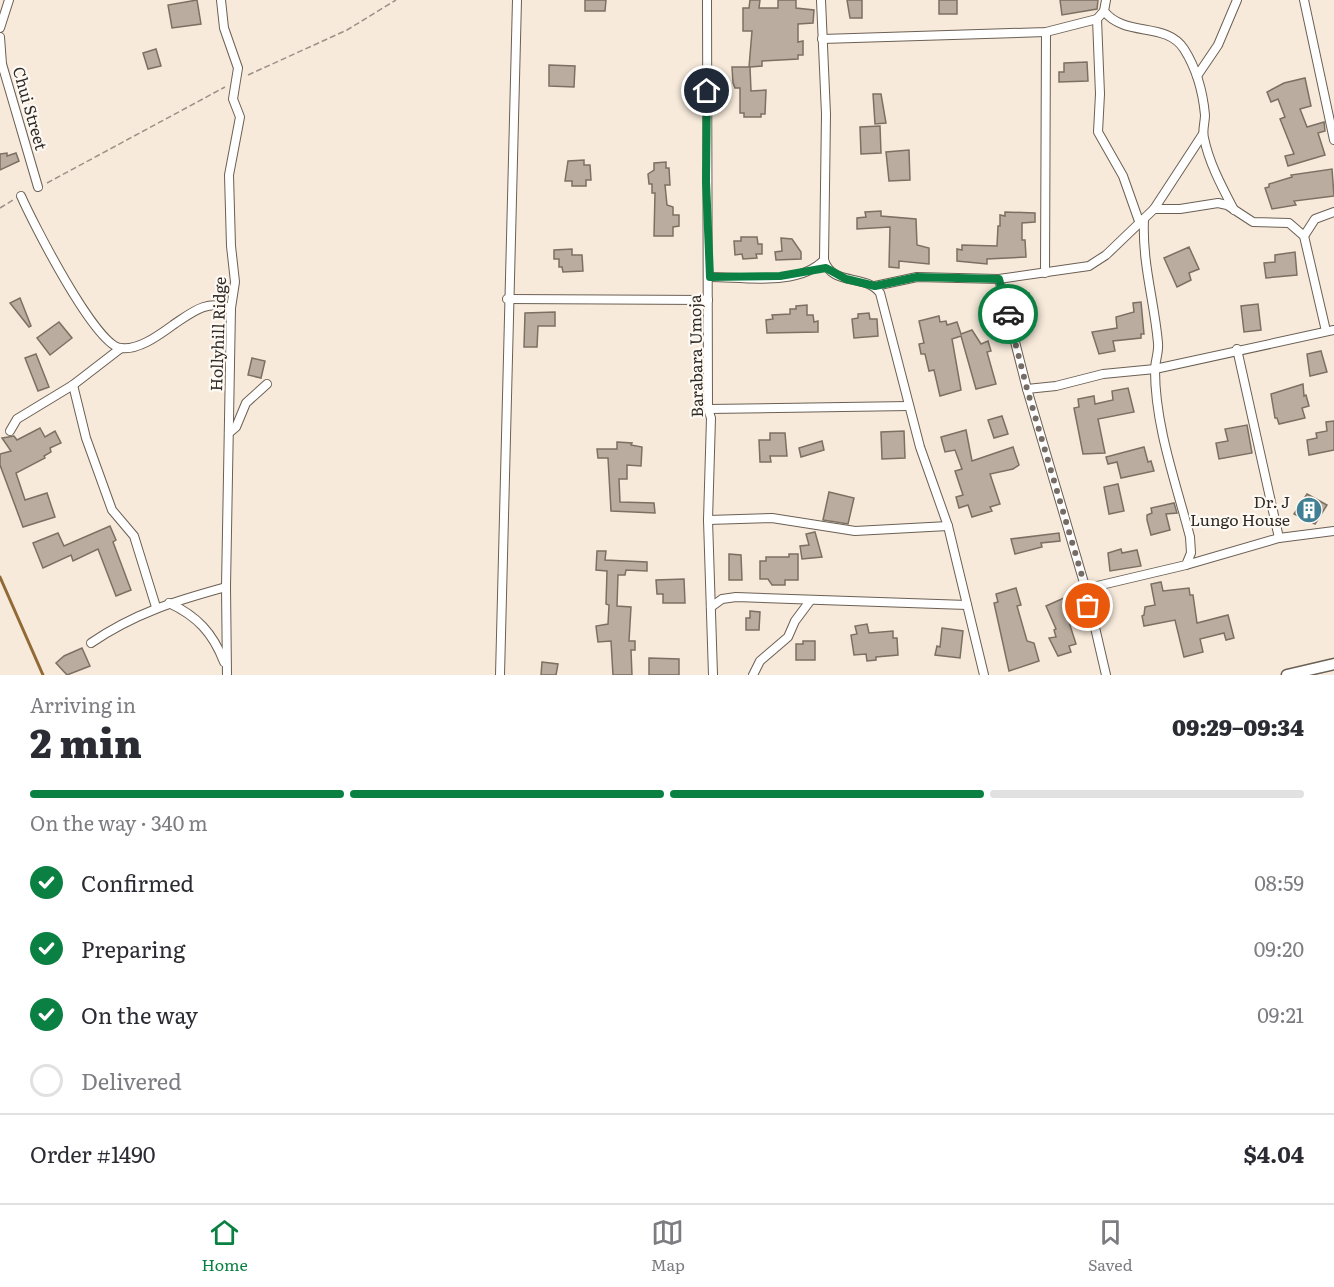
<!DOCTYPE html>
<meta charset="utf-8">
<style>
:root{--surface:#fff;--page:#f7f7f7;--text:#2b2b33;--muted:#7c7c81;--line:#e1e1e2;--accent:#0b8043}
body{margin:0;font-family:Literata,serif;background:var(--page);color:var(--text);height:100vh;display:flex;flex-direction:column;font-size:22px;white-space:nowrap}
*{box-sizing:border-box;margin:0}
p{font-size:20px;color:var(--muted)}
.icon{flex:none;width:33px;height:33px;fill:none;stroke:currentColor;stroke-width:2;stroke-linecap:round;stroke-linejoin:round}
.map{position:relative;height:675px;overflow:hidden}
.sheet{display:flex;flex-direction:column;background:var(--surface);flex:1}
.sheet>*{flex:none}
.pin{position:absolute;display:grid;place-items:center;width:51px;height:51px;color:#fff;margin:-26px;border:3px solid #fff;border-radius:50%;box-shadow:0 2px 6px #0007}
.courier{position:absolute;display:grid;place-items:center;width:60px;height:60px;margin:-30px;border:4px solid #0b8043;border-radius:50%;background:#fff;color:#222;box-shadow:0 2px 8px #0007}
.summary em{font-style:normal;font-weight:800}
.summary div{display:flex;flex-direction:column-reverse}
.summary{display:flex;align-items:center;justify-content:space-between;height:102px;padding:0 30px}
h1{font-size:39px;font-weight:800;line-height:45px}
.bar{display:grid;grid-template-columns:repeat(4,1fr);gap:9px 6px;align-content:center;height:72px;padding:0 30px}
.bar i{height:8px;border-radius:4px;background:var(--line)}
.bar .selected{background:var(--accent)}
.bar p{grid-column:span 4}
.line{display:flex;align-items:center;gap:15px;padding:0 30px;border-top:2px solid var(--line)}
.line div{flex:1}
ol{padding:0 30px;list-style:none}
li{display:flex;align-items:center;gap:18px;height:66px}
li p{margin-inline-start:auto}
li .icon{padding:6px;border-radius:50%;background:var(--accent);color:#fff;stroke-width:4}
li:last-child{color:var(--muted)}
li i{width:33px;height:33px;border:3px solid var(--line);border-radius:50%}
.dock{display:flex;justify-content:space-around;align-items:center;height:84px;border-top:2px solid var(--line);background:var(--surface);font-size:16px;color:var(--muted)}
.dock a{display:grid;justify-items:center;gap:3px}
.dock .selected{color:var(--accent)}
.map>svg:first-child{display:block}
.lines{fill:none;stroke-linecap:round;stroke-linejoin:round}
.stream{stroke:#926a35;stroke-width:3}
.building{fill:#baad9f;stroke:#7b7062;stroke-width:1.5}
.minor-casing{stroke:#6b6054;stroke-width:10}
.tertiary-casing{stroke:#6b6054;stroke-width:13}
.path{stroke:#9b9187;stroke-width:1.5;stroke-dasharray:6 3;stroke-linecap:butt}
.minor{stroke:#fff;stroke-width:8}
.tertiary{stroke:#fff;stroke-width:10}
.done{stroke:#756d65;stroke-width:6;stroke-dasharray:0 10.8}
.route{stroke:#0b8043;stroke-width:8}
.labels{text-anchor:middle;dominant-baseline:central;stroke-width:4.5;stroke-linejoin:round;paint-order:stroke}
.street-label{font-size:16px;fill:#2f2a25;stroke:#fef9f3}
.poi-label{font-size:16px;fill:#2f2a25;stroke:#fef9f3;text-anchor:end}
</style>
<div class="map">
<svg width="1334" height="675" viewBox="0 0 1334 675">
<rect width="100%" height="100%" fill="#f7eadb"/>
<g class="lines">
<polyline class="stream" points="0,577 43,675"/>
</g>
<g class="building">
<polygon points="197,0 201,24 172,28 168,5"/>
<polygon points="585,0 606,0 605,11 585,11"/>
<polygon points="750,0 760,0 759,8 778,8 778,0 796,0 796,8 814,10 813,23 798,24 798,42 803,41 803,55 798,55 798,59 762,61 762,66 750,67 751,91 766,90 765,114 761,114 761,117 744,117 744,113 740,113 740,88 735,88 733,83 732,67 749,67 752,31 743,31 743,8 749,8"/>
<polygon points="847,0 862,0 862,18 850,18"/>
<rect x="939" y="0" width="18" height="14"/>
<polygon points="1060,0 1098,0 1097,9 1062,15"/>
<polygon points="156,49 161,66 148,69 143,53"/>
<polygon points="1087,62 1088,81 1059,82 1059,72 1064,72 1064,63"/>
<polygon points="549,65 575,66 574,87 549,86"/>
<polygon points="1305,78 1311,106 1300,109 1307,127 1324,122 1325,131 1318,133 1325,155 1288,166 1285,156 1294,154 1280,119 1285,117 1278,99 1271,102 1267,92 1284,83"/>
<polygon points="873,94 881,94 886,123 875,124"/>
<polygon points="880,126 881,153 861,154 860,127"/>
<polygon points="909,150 910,180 889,181 886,152"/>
<polygon points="7,153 7,156 16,153 19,161 0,170 0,154"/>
<polygon points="584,160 584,165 590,165 591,180 586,180 586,186 572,186 572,181 565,181 568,161"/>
<polygon points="666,162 666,168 669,168 670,185 665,185 667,205 673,207 673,215 679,215 679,226 673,227 673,236 654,236 655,193 652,193 652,184 649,184 648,174 654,170 654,163"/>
<polygon points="1332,169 1334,196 1294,201 1296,205 1272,209 1265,188 1269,187 1269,184 1292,177 1291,175"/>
<polygon points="881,211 881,216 916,219 917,245 929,248 929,264 899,261 899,268 889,267 890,227 857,229 857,218 866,217 865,212"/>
<polygon points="1005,212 1035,213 1035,222 1022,223 1022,240 1025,240 1026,257 987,259 987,264 957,261 957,249 962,250 962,245 997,246 998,226 1000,226 1000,215 1005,216"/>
<polygon points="741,237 757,237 758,244 762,244 762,254 756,254 757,258 743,259 742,254 735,255 734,241 741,241"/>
<polygon points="781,238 792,239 801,252 801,259 776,260 775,252 782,251"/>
<polygon points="1189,247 1199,269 1189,273 1191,280 1177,287 1164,258"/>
<polygon points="572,249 572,255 582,255 583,271 563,272 562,267 559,267 559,259 554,259 554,250"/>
<polygon points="1295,252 1297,275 1266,278 1264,263 1275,262 1275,255"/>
<polygon points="1029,293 1033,320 1017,322 1013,295"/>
<polygon points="20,298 31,326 29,327 10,303"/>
<polygon points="1141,302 1144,334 1141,334 1141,338 1113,341 1115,351 1099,354 1092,332 1117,328 1116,317 1134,312 1133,303"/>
<polygon points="1258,304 1261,330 1244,332 1241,306"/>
<polygon points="807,305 807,315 813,315 814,322 818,321 818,332 767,333 766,320 773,319 772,315 790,314 790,309 796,309 796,306"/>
<polygon points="555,312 555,326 538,326 537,347 524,347 525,313"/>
<polygon points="869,313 870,319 877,319 878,336 854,338 852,319 858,318 858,314"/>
<polygon points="939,316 940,322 946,321 947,325 957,322 961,334 972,330 981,344 988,341 991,351 987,352 996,384 976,389 961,336 952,339 961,390 940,396 934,370 929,371 925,354 921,354 919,344 924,343 919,321"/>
<polygon points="59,322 72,338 50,355 37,338"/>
<polygon points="1321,351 1327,372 1310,376 1307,354"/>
<polygon points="36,354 49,387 38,391 25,358"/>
<polygon points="252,358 265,361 261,378 248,375"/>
<polygon points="1303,384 1304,396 1306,395 1309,406 1302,408 1305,418 1279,424 1277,418 1275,418 1271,394"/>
<polygon points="1128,388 1134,412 1098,419 1105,453 1083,454 1074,408 1079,407 1078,399 1094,396 1095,404 1113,400 1112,391"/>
<polygon points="1002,416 1008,434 994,438 988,420"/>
<polygon points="1334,421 1334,450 1309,455 1307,440 1317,438 1316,433 1327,431 1326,422"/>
<polygon points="1247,425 1252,453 1219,459 1216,443 1228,441 1225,429"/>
<polygon points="40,428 45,437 55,431 61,443 50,448 51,452 44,456 45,458 16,473 25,500 47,493 55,517 23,527 0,465 0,454 11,451 2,438 14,436 17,440"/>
<polygon points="966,430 972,461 1013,447 1019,465 1013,469 990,474 1000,504 990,507 992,511 972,517 968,505 959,508 956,497 963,495 955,471 962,469 955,450 945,452 941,437"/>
<polygon points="904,431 905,458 882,459 881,432"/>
<polygon points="770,433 785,433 787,456 770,456 771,462 760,462 759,440 770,440"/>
<polygon points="822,441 824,450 801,457 799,448"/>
<polygon points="617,442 632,443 631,445 642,447 641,466 627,465 627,479 619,479 620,502 654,503 655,513 611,511 608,458 598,458 597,449 617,449"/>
<polygon points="1144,447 1148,462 1151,461 1154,471 1121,478 1117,462 1108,464 1106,457"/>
<polygon points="1118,484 1124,511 1109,514 1104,487"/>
<polygon points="829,492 854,498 848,524 823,520"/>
<polygon points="1307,494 1327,505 1315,524 1294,514"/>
<polygon points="1174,503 1177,513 1166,514 1170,530 1151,535 1147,520 1147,515 1152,513 1151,508"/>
<polygon points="110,526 116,540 113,542 131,590 116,596 98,549 73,561 71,555 43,568 33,543 58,533 64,546"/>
<polygon points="815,532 822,557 802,559 800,546 809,545 806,534"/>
<polygon points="1059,533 1060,541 1041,543 1042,547 1015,554 1011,539"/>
<polygon points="1121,549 1122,553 1137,550 1141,566 1110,571 1108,553"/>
<polygon points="597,551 606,551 605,560 647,562 647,571 626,570 625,575 618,575 617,606 631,607 629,641 635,641 635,650 631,650 632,675 613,675 611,641 598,642 596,626 608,624 609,605 606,604 607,571 596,570"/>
<polygon points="729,554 741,555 742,580 729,580"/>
<polygon points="789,554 798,554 798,580 785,580 785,585 772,585 768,579 760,579 760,561 766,561 766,557 789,557"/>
<polygon points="684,579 685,603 663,603 663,594 657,594 656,580"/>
<polygon points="1161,582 1163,591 1189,588 1190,595 1193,595 1197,623 1228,615 1234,638 1226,640 1224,633 1200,639 1203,652 1184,657 1175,620 1144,626 1142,616 1144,615 1145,607 1155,605 1151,584"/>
<polygon points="1016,588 1021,605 1017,606 1027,641 1034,643 1039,661 1009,671 994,603 998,602 996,594"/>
<polygon points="1064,598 1073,618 1068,619 1076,644 1069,646 1071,652 1058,656 1049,638 1056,637 1054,630 1056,629 1046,606"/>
<polygon points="750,611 760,612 759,630 746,630 746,618 750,618"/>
<polygon points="867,624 869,633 893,631 893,638 897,638 898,655 876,657 876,660 867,661 866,654 854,655 851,635 857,634 855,626"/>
<polygon points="942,628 963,631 960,658 935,655 937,646 940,647"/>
<polygon points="803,641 815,641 815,660 796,660 796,644 803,644"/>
<polygon points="82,648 90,666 67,675 56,663 64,656"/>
<polygon points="649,658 679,659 679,675 649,675"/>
<polygon points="542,662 558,664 556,675 541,675"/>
</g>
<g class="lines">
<defs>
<g id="minor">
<polyline points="221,0 224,28 238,68 233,99 240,117 229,175 231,246 235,282 231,308 226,587 227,675"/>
<polyline points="707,0 708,409 711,418 708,520 713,675"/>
<path d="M821,0L826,114L824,260C832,287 866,273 880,293L920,447L948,526L984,675"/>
<path d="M1106,0L1104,11C1125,38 1166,21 1184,49C1196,68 1203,93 1205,115C1205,123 1202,130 1204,138C1209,163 1222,187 1234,210"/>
<polyline points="1304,0 1334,140"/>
<polyline points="1097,19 1100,94 1098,132 1123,176 1140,224"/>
<polyline points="0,28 9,0"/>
<polyline points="0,37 2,64 38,187"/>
<polyline points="822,39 1046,32 1097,19 1104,11"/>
<polyline points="1197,76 1218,45 1237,0"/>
<path d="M21,196C33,223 94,343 120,348C138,351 159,335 173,325C194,311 205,300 231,308"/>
<polyline points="1154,209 1180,209 1218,203 1227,205 1253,222 1289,223 1304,236 1326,331"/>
<polyline points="1304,236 1315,219 1334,212"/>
<polyline points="1045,273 1046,32"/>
<path d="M710,277C744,277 798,287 824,260"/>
<polyline points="999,279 1027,389 1087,593"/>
<polyline points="875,286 917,277 999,279 1089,266 1106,255 1154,209 1203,134"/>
<polyline points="507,299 708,300"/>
<polyline points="1237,349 1279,538"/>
<polyline points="73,385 86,438 112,510 134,536 156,607"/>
<polyline points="1027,389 1056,386 1103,374 1155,369 1334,330"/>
<polyline points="708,409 909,406"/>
<polyline points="10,431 17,419 73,385 121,348"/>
<polyline points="229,433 236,427 246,403 267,384"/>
<polyline points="708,520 772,518 855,531 948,526"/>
<polyline points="1186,565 1279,538 1334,531"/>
<path d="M169,603C197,616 213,633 224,662"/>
<polyline points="711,607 722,599 736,597 967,605"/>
<path d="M91,643C135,613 175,601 226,587"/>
<polyline points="500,675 517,0"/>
<polyline points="753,675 760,661 788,637 795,621 810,601"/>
<path d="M1106,675L1087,593L1097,586L1186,565L1191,553L1190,537C1176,483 1155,426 1155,370C1155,361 1159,352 1158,343C1154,299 1142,264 1144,219"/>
</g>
<polyline id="tertiary" points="1287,675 1334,664"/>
</defs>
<use href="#minor" class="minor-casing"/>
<use href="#tertiary" class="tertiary-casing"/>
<g class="path">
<polyline points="248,75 347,30 396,0"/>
<polyline points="47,183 225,87"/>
<polyline points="0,208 13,200"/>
</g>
<use href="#minor" class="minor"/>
<use href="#tertiary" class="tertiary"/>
</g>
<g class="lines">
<polyline class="done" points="1008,314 1027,389 1087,593 1088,606"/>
<polyline class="route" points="707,91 706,181 710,277 780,276 826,268 846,279 875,286 917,277 999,279 1008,314"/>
</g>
<defs>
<symbol id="building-disc" viewBox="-11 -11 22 22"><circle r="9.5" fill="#418094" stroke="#fef9f3"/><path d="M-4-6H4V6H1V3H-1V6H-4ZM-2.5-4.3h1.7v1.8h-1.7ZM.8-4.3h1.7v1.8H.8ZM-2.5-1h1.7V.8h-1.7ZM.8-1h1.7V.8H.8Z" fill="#fff"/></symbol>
</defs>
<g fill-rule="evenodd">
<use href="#building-disc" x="1294" y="495" width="30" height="30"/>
</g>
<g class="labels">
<g class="street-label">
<text transform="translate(31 108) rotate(74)">Chui Street</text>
<text transform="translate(217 334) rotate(-88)">Hollyhill Ridge</text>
<text transform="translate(695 356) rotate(-91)">Barabara Umoja</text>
</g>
<g class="poi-label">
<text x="1290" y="501">Dr. J<tspan x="1290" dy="18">Lungo House</tspan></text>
</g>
</g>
</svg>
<div class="pin" style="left:1088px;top:606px;background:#ea580c"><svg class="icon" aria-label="bag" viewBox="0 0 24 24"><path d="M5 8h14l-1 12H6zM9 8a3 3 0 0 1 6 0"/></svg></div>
<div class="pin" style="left:707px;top:91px;background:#1f2937"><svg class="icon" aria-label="home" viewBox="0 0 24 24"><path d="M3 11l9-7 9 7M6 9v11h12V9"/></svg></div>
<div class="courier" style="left:1008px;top:314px"><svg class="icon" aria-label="car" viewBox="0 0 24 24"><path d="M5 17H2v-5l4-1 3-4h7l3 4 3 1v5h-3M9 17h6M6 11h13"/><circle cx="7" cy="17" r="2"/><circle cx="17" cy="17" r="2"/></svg></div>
</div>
<section class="sheet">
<div class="summary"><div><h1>2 min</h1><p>Arriving in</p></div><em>09:29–09:34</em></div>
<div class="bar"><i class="selected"></i><i class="selected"></i><i class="selected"></i><i></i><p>On the way · 340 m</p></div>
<ol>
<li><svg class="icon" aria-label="check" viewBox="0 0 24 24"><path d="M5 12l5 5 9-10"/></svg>Confirmed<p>08:59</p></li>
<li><svg class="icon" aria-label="check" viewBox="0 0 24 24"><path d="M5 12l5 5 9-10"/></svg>Preparing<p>09:20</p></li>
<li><svg class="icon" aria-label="check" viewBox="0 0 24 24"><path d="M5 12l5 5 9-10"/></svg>On the way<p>09:21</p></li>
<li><i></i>Delivered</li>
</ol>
<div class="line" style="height:78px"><div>Order #1490</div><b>$4.04</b></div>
</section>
<nav class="dock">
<a class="selected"><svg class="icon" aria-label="home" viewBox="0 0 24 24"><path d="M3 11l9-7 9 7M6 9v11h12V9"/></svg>Home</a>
<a><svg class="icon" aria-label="map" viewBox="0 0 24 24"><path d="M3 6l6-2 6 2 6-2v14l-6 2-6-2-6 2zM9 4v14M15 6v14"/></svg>Map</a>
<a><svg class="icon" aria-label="saved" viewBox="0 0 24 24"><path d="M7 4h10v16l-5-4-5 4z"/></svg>Saved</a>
</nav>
